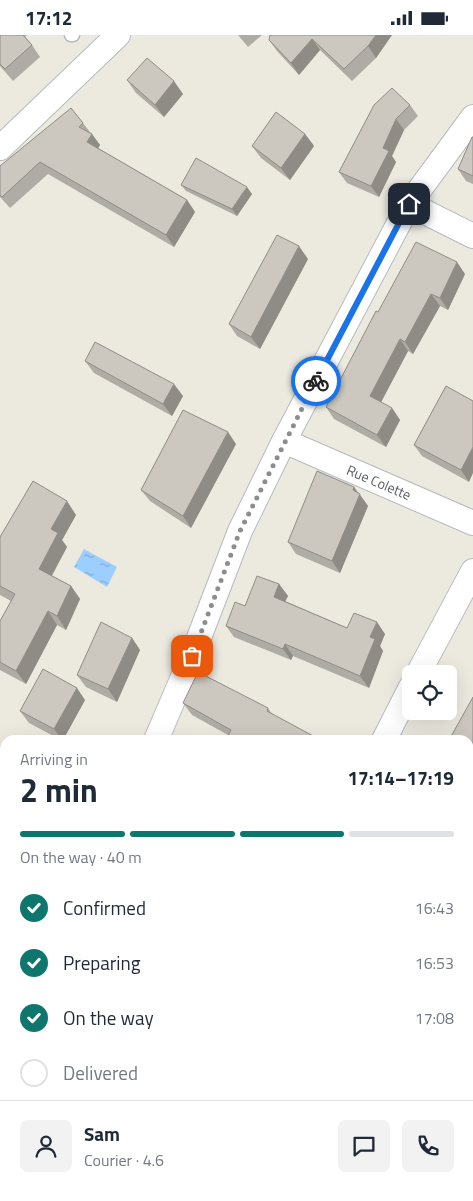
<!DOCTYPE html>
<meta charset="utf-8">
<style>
:root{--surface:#fff;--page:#f2f2f3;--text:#1f2937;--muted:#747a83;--line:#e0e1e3;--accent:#0f766e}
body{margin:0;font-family:"Titillium Web",sans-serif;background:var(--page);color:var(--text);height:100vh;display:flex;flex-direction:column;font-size:19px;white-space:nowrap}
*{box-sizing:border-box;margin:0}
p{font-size:16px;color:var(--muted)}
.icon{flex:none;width:28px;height:28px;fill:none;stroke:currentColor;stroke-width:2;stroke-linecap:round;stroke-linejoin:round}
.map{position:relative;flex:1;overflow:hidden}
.drawer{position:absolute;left:0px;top:700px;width:474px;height:466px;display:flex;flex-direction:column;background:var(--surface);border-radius:15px 15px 0 0;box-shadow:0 5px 20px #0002}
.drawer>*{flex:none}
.fabs{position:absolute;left:402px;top:630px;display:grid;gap:10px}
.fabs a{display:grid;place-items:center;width:55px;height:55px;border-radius:8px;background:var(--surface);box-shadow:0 5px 20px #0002;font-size:25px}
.pin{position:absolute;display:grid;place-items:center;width:42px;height:42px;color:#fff;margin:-21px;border-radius:10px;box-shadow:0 2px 8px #0006}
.courier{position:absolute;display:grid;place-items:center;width:50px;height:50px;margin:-25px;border:4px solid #1a73e8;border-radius:50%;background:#fff;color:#222;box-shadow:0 1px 6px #0007}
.headline em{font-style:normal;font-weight:700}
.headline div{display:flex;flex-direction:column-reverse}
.headline{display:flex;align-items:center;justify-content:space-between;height:85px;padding:0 20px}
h1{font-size:32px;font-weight:700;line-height:38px}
.bar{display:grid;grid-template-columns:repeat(4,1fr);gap:8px 5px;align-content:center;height:60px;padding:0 20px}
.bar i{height:6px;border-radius:4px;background:var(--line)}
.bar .on{background:var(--accent)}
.bar p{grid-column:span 4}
.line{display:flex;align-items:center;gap:12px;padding:0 20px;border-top:1px solid var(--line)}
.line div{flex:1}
.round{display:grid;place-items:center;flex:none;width:52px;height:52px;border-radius:8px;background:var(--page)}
ol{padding:0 20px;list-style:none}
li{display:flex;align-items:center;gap:15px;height:55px}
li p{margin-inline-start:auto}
li .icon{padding:5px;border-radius:50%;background:var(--accent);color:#fff;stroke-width:4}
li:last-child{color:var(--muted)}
li i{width:28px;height:28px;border:2px solid var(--line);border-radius:50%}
.status{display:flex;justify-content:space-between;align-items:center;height:35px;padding:0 25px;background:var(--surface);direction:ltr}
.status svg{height:14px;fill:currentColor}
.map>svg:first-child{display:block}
.water{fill:url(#water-ripples)}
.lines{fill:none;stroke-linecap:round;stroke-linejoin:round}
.lane-casing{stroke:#b7babf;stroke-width:15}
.street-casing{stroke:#b7babf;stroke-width:26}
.lane{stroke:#fff;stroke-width:12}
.street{stroke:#fff;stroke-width:24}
.wall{fill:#afaca5}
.shaded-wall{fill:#8f8c86}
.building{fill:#ccc8c0;stroke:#8f8c86}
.done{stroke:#8c8e8d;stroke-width:5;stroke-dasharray:0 9}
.route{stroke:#1a73e8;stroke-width:6}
.labels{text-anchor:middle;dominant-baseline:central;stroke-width:4;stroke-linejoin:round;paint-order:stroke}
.street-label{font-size:14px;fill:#585c61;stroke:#fff}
</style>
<div class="status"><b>17:12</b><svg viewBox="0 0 49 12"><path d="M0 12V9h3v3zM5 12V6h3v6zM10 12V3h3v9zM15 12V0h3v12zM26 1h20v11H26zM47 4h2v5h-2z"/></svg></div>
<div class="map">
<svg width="473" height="1166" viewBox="0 0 473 1166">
<defs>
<pattern id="water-ripples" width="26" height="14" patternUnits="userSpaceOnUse" patternTransform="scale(1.25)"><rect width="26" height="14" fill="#9ccfff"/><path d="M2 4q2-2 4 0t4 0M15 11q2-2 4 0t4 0" fill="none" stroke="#82abd2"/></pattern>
</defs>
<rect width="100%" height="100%" fill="#eceadf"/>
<polygon class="water" points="84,514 117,532 107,552 74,532"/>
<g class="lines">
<defs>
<polyline id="lane" points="71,0 73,0"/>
<g id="street">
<polyline points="0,113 118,0"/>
<polyline points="409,169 473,201"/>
<polyline points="284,406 473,488"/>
<polyline points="418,639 473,536"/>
<polyline points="156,705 192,621 240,496 284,406 409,169 473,82"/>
<polyline points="384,705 411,652"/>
<polyline points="0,962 5,965"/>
<polyline points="0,1007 5,998"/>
<polyline points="0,1074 5,1077"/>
<polyline points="143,1161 150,1166"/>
</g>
</defs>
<use href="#lane" class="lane-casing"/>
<use href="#street" class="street-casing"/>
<use href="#lane" class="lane"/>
<use href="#street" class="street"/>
</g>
<g class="wall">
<polygon points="0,0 27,0 25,2 32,10 40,22 13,46 0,31"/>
<polygon points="238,0 262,0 248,12"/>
<polygon points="392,0 376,23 352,46 320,15 299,40 277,16 269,5"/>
<polygon points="127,45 183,59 164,82 136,58"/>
<polygon points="410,70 418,81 404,95 392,121 396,127 379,162 347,148 339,137"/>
<polygon points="83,88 100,110 98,113 187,165 195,177 174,212 48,139 10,173 0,162 0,131"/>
<polygon points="305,99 314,111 290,145 261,123 252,111"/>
<polygon points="473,102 473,149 466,146 458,134"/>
<polygon points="181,150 252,159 237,181 186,156"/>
<polygon points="308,224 260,314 237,301 229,289"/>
<polygon points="465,239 448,275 440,271 413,319 408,316 381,367 392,373 400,385 386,412 334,384 326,372 378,277"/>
<polygon points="85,326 183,361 172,381 94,338"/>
<polygon points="446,351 469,447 422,421 414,410"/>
<polygon points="236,409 191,493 150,466 141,455"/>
<polygon points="359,458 368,471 340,538 296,519 288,507"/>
<polygon points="76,480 62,505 67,512 52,541 71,551 80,564 66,595 57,590 26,649 0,635 0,586 11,566 0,560 0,502"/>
<polygon points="279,549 288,561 285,566 347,593 385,599 380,611 383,616 369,653 293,621 291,625 234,602 226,591 245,571"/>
<polygon points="132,603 140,615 117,667 86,652 77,640"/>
<polygon points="85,665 63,705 61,705 29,688 20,676"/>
<polygon points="183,668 268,673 272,679 228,700 192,680"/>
<polygon points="0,869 5,871 5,907 0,905"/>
<polygon points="473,897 473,1000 469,998 469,907"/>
<polygon points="252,1161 367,1161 375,1166 261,1166"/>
</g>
<g class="shaded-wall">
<polygon points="376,0 392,0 376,23 368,11"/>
<polygon points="312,4 320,15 299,40 291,28"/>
<polygon points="174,46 183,59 164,82 155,70"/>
<polygon points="396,84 404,95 392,121 396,127 379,162 371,151 383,113"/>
<polygon points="92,99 100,110 95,118 87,107"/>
<polygon points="305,99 314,111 290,145 281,133"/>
<polygon points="247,152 252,159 237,181 232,174"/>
<polygon points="187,165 195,177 174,212 166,200"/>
<polygon points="299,211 308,224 260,314 251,302"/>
<polygon points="457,227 465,239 448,275 440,263"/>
<polygon points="431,259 440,271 413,319 405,307"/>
<polygon points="400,304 408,316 378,373 370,361"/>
<polygon points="174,349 183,361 172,381 163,369"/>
<polygon points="392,373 400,385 386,412 377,400"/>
<polygon points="228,397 236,409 191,493 183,481"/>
<polygon points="473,412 473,438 469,447 461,435"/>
<polygon points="354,452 368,471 340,538 332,526"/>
<polygon points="67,466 76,480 62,505 67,512 48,547 39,534 51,494"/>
<polygon points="279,549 288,561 282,573 274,562"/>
<polygon points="71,551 80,564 66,595 57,581"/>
<polygon points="48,576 57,590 26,649 16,636"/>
<polygon points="377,587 385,599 380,611 383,616 369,653 360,641 370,602"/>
<polygon points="132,603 140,615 117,667 108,654"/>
<polygon points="285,609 293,621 291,625 283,614"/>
<polygon points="77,653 85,665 63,705 62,705 54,694"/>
<polygon points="473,774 473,816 469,823 469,782"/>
<polygon points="68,1161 72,1161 76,1166 66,1166"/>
</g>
<g class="building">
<polygon points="0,0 23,0 32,10 5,34 0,29"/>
<polygon points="270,0 376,0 368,11 344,34 312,4 291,28 269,5"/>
<polygon points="147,23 174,46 155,70 127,45"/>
<polygon points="392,53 410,70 396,84 383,113 389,116 371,151 339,137 374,70"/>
<polygon points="71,73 83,88 79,92 92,99 87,107 187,165 166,200 40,127 2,162 0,160 0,131"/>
<polygon points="276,77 305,99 281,133 252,111"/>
<polygon points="472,102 473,102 473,141 458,134"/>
<polygon points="196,123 247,152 232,174 181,150"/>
<polygon points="277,200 299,211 251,302 229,289"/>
<polygon points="416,207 457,227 440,263 431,259 405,307 400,304 370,361 392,373 377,400 326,372 376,276 378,277"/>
<polygon points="95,307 174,349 163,369 85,326"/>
<polygon points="446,351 473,366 473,412 461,435 414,410"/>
<polygon points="183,375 228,397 183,481 141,455"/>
<polygon points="317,436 354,452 353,455 360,459 332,526 288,507"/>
<polygon points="33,446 67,466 51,494 58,498 39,534 71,551 57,581 48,576 16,636 0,627 0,586 15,559 0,551 0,502"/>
<polygon points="257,541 279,549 274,562 347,593 354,578 377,587 370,602 375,604 360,641 285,609 283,614 226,591 235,567 245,571"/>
<polygon points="101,587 132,603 108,654 77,640"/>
<polygon points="43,634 77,653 54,694 20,676"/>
<polygon points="198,637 268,673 267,676 315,702 314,705 226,705 231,695 183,668"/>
<polygon points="473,662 473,774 469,782 469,705 449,705"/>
<polygon points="28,700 36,705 25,705"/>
<polygon points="469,784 473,787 473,790 469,797"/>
<polygon points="0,869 5,871 5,901 0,898"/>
<polygon points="473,897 473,991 469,989 469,907"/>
<polygon points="0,1123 5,1126 5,1161 68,1161 66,1166 28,1166 23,1163 22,1166 0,1166"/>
<polygon points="266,1161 367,1161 374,1165 374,1166 275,1166"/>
</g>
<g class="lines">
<polyline class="done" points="192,621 240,496 316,346"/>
<polyline class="route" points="316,346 409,169"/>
</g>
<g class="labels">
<g class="street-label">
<text transform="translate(379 447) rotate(23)">Rue Colette</text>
</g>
</g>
</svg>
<div class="fabs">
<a><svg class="icon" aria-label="locate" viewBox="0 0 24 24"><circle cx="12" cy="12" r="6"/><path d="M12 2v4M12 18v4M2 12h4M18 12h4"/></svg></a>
</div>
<div class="pin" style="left:192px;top:621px;background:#ea580c"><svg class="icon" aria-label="bag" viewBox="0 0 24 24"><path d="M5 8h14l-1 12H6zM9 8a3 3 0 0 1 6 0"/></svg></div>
<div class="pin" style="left:409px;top:169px;background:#1f2937"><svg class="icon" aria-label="home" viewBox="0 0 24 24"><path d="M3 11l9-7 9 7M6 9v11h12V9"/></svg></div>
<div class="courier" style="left:316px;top:346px"><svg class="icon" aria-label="bike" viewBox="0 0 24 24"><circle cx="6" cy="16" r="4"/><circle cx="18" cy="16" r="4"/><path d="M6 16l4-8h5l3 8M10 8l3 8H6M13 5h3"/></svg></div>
<section class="drawer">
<div class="headline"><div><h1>2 min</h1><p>Arriving in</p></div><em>17:14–17:19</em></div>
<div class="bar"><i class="on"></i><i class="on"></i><i class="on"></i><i></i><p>On the way · 40 m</p></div>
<ol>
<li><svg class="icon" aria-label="check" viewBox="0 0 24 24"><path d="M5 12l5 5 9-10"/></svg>Confirmed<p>16:43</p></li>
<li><svg class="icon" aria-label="check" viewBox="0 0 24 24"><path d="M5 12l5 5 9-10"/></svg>Preparing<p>16:53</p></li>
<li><svg class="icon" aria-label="check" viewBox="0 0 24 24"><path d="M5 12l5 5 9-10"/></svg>On the way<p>17:08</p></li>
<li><i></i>Delivered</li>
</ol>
<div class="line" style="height:90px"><a class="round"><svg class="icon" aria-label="person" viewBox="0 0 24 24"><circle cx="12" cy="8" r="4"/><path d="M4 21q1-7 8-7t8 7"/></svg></a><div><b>Sam</b><p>Courier · 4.6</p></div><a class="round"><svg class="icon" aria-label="chat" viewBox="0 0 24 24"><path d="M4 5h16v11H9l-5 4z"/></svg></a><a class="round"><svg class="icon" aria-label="phone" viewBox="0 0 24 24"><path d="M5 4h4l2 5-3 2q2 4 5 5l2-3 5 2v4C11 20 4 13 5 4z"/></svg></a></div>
</section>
</div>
